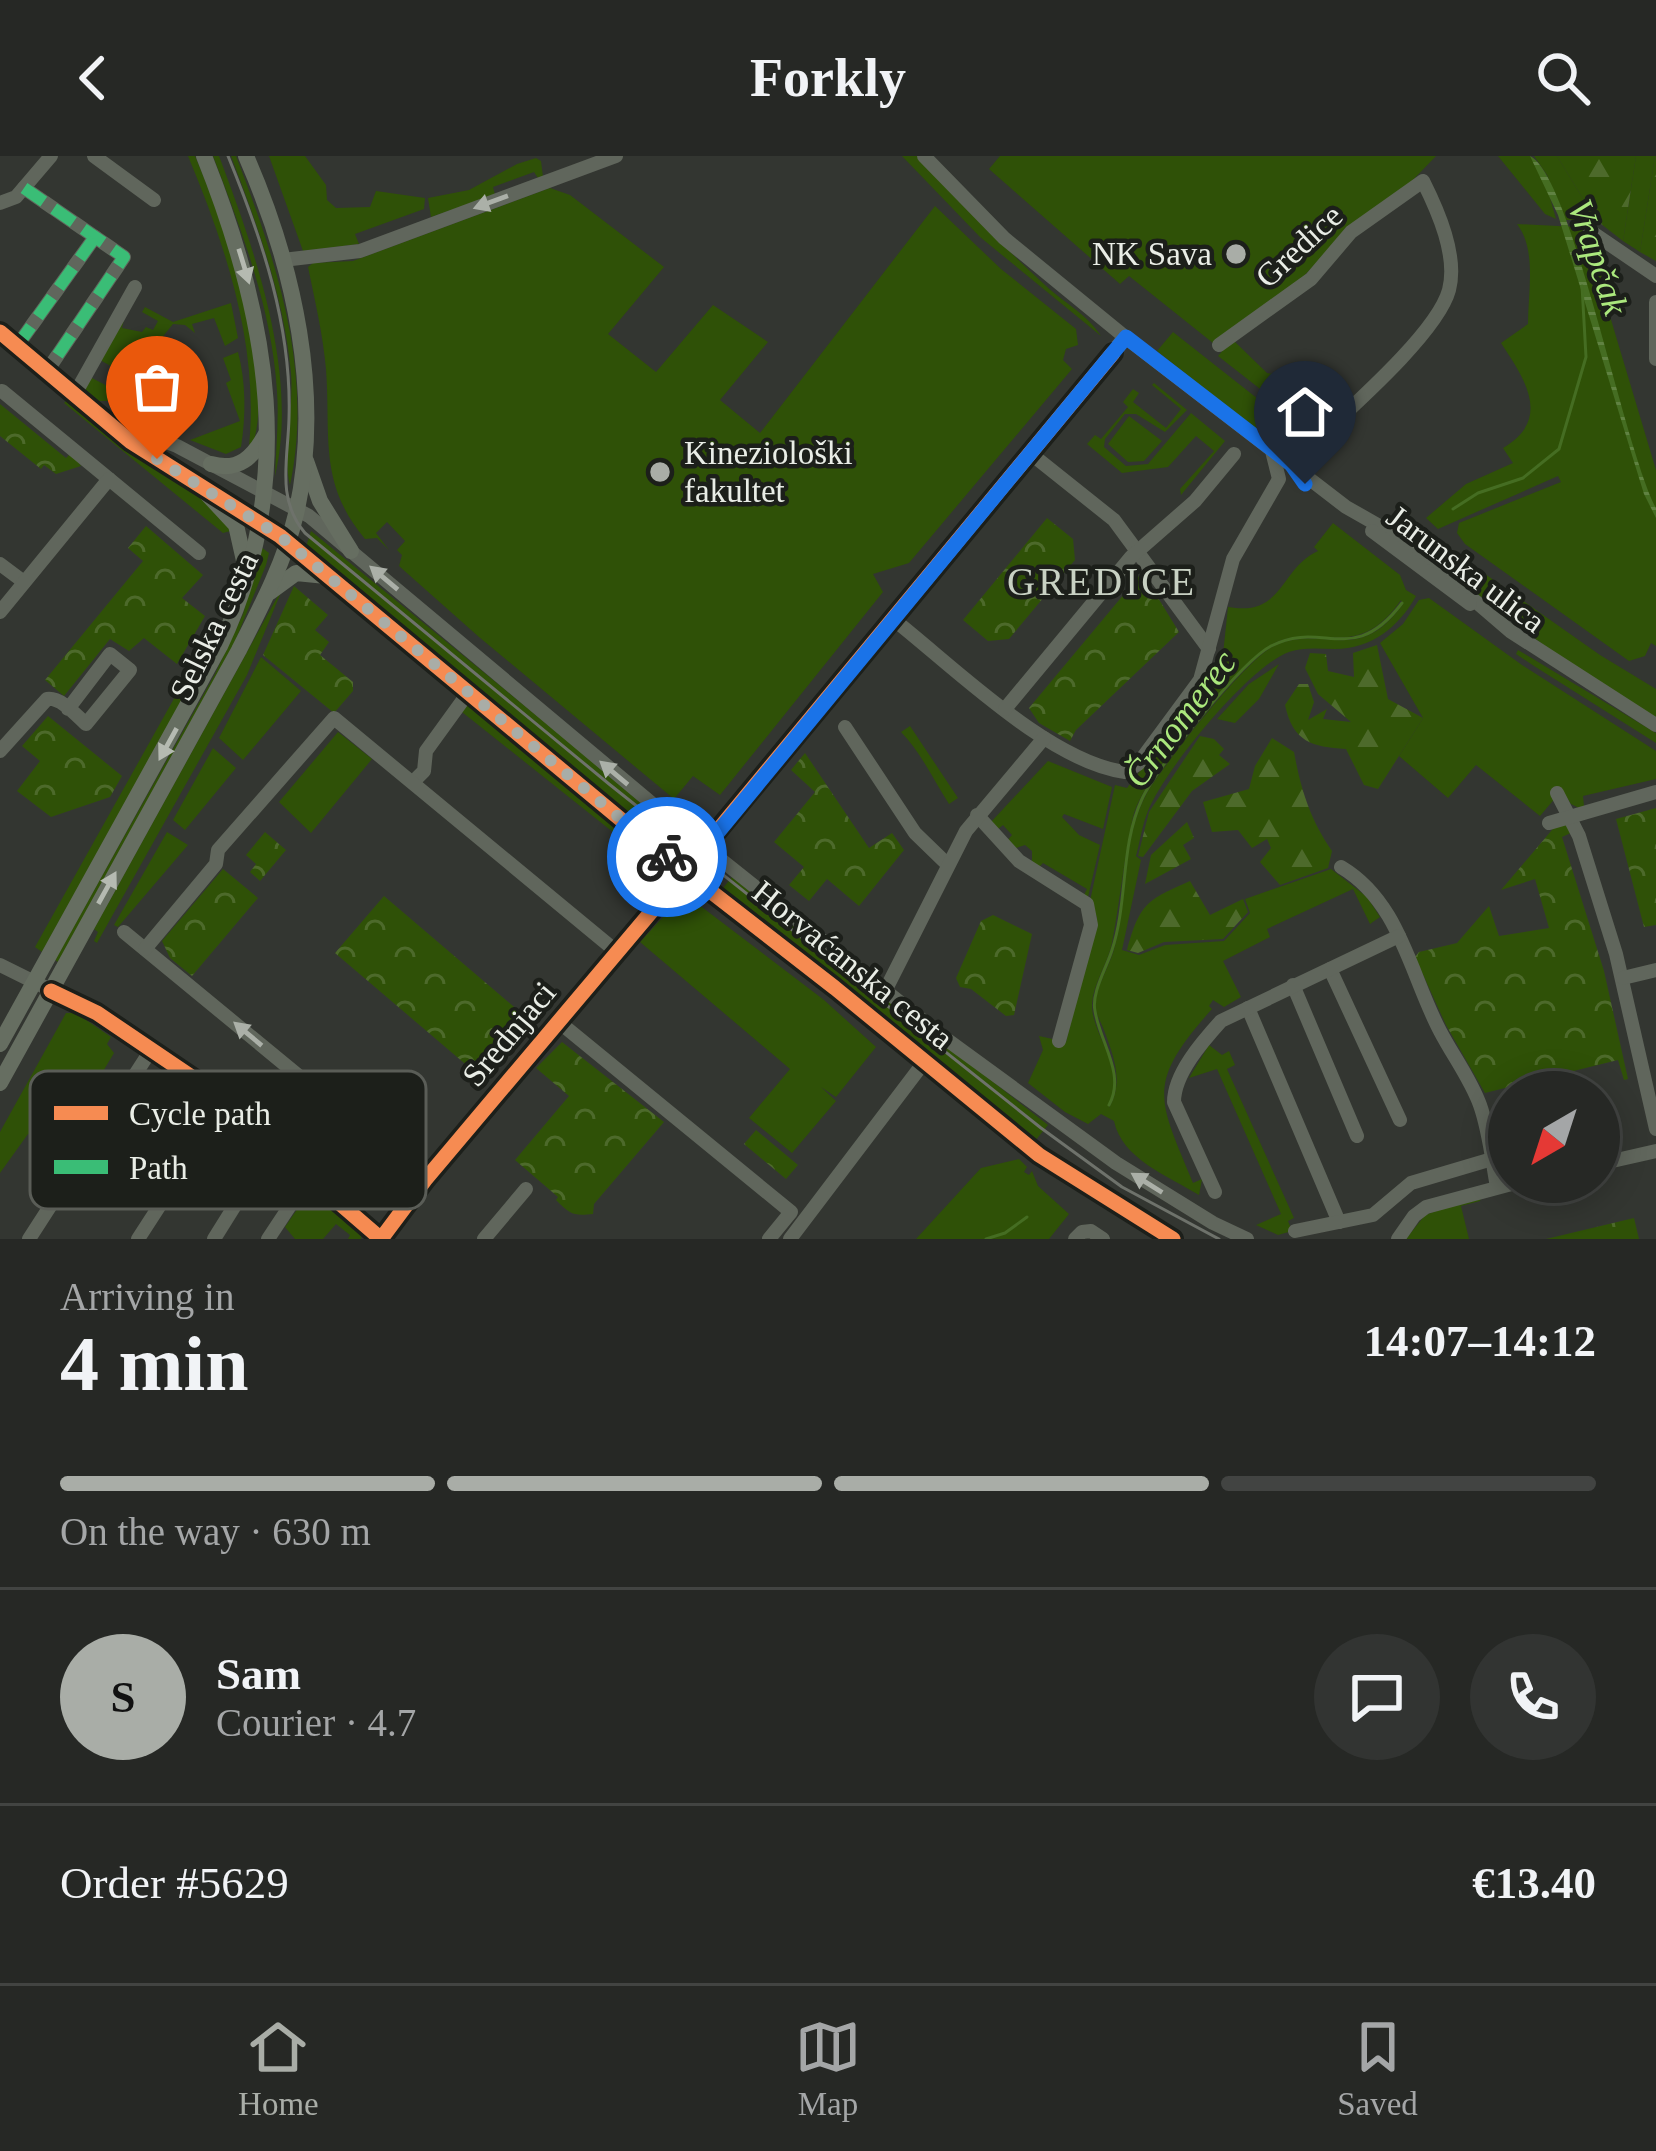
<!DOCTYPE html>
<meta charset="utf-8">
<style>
:root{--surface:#262825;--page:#323432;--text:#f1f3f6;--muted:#a4a6a7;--line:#424442;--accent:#a9ada7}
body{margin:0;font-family:"Times New Roman",serif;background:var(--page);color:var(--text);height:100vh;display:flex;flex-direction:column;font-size:45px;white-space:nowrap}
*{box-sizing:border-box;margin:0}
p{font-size:39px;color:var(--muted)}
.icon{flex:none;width:66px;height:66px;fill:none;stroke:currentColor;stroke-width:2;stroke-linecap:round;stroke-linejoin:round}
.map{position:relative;height:1083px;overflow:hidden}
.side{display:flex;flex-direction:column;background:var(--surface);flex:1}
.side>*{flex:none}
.needle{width:78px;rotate:219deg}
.tools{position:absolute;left:1488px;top:915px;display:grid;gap:24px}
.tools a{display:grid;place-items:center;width:132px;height:132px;border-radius:50%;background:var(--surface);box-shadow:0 6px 30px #0003,0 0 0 3px var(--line);font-size:60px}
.pin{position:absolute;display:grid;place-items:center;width:102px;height:102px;color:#fff;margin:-123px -51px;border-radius:50% 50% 50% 0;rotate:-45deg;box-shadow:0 0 12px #0007}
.pin .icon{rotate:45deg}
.courier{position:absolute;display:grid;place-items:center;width:120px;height:120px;margin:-60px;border:9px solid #1a73e8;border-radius:50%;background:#fff;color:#222;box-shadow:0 3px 15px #0007}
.headline em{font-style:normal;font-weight:800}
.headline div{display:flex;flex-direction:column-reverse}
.headline{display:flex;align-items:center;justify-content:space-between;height:204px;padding:0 60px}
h1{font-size:78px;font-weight:800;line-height:90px}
.bar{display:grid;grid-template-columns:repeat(4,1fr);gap:18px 12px;align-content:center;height:144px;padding:0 60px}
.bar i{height:15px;border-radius:9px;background:var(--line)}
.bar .active{background:var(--accent)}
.bar p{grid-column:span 4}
.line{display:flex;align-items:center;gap:30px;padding:0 60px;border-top:3px solid var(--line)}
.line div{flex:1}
.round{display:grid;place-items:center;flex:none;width:126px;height:126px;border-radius:63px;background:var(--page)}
header{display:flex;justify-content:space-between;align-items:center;height:156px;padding:0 60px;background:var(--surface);font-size:54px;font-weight:800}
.dock{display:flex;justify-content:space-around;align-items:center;height:168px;border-top:3px solid var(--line);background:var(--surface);font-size:33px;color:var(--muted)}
.dock a{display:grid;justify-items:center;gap:6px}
.dock .active{color:var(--accent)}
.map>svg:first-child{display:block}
.green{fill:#2f5107;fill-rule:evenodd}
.forest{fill:url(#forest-firs)}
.park{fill:url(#park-crowns)}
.water{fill:url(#water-rules)}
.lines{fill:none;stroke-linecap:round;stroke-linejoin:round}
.stream{stroke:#456d22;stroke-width:3}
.minor{stroke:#60665c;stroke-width:14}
.major{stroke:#666e61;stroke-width:16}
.tram{stroke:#6e726b;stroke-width:3}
.quiet{stroke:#3abd76;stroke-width:12;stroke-dasharray:24 12;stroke-linecap:butt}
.cycleway-casing{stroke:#1c1f1a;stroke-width:22}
.cycleway{stroke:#f68b52;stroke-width:15}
.oneway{fill:#abb0a8}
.oneway2{fill:#b5bab1}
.done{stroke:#a9ada7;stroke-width:12;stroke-dasharray:0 21.6}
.route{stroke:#1a73e8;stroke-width:15}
.poi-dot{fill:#a9ada7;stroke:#1c1f1a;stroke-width:4.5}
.labels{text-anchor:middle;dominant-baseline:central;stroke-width:9;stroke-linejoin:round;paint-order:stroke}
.street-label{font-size:33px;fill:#e9ede6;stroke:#1c1f1a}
.poi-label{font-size:33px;fill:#e9ede6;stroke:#1c1f1a;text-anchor:end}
.water-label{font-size:36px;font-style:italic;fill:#abe87d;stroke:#1c1f1a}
.quarter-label{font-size:39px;letter-spacing:3px;fill:#c8d1c3;stroke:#1c1f1a}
.key{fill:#1c1f1a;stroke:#5a5d57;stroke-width:3}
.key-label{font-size:33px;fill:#e9ede6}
</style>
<header><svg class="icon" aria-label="back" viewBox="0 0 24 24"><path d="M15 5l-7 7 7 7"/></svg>Forkly<svg class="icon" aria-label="search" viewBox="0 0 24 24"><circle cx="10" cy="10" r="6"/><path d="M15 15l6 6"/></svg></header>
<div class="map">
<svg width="1656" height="1083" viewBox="0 0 1656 1083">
<defs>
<pattern id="forest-firs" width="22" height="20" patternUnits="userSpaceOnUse" patternTransform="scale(3)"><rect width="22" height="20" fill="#2f5107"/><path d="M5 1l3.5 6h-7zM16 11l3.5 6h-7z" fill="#4d6a2b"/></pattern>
<pattern id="park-crowns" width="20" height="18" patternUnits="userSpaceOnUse" patternTransform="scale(3)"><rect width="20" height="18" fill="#2f5107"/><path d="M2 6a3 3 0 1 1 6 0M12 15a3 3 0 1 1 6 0" fill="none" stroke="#4d6a2b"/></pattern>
<pattern id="water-rules" width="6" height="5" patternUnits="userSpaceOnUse" patternTransform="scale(3)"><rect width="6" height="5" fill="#456d22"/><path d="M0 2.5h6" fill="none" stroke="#608242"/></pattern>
</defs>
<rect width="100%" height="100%" fill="#333631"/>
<g class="green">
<path d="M188,0H195C223,64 283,236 248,299C261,196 227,93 188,0Z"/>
<path d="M213,0H219C255,95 299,218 275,320C276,292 279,264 277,235C272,154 242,75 213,0Z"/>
<path d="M231,0H236C276,104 314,216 290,329C282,301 294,250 291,217C284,141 258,71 231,0Z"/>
<polygon points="269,0 305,0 326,29 327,44 336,52 370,51 376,35 425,42 424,53 355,78 359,88 303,95"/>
<path d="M902,0H917C957,45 1001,88 1045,129C1063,146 1088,159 1101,180L980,81Z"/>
<polygon points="1000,0 1436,0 1409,28 1357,65 1294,130 1213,187 1129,120 1120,128 989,13"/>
<polygon points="1498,0 1530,0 1545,24 1556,63 1545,58"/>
<polygon points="1534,0 1557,0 1596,64 1565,64 1547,19"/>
<polygon points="1636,0 1655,0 1640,96 1623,85"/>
<polygon points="536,2 541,5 543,21 538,22 534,16 493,31 495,39 431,61 428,42 469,34 517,8"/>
<path d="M550,32L570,39L664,111L608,178L656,216L713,149L768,186L720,244L760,277L935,50L1001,113L1076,173L1078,189L1066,193L1063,204L1072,213L909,407L873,418L883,436L720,639L693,620L674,643L479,481L399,410L402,399L397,394L405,385L387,366L376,377L389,394L377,382L365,383C318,327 331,280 326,213C323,179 315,145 308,111L313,107L353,105Z"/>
<path d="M1517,68L1577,71L1593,81L1604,117L1609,157L1656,314V490L1651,487L1645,500L1629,505L1465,388L1457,377L1459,367L1561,326L1558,320L1438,373L1426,362L1466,328L1513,307L1503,292C1553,263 1524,222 1501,187L1528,168C1528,136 1537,94 1517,68Z"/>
<polygon points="231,147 238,182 225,190 214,162 192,168 195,177 185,169 173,168 111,245 99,245 84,233 90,221 117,235 125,218 100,204 125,159 122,172 142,176 146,171 153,174 158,165 142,156 145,151 173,166"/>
<polygon points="1173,176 1309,283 1294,299 1288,299 1157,195"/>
<polygon points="1232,183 1267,217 1284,220 1326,265 1315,276 1218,200"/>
<path d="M238,196C246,226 246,260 241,291L226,298L190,284L240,265L226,227L231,224L223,202Z"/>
<polygon points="1154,227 1187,254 1165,276 1136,258 1125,258 1105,283 1104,291 1126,310 1148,308 1191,257 1225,285 1181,339 1180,333 1214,295 1196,280 1168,311 1122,317 1087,288 1095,279 1101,283 1128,251 1123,246 1133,233 1139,237 1133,246 1166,272 1181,253 1152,229"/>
<polygon points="68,243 143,304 216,352 234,374 223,377 64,247"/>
<polygon points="1129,260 1162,285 1144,305 1128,306 1108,288"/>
<path d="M1333,367L1400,419L1406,434L1416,440C1399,471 1371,493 1335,493C1319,493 1304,491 1289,496C1249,510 1163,616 1148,655C1142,669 1140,686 1136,700L1141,704L1122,794L1139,799L1165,789L1224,785L1250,757L1245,743L1331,713L1367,741L1380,761L1370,768L1353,733L1267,773L1270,781L1223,805L1241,841L1224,851L1213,844L1209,850L1212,853C1145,928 1158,942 1193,1027L1202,1023L1199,1039C1168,1020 1122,1003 1114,965L1101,958L1088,968L1065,956L1028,927L1043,894L1039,880L1066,886L1097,762L1090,745L1115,629L1127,632L1199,537L1212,507L1222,508L1228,451C1284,461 1279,413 1318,395L1314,391ZM1401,444L1403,448C1356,513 1323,465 1272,491C1245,505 1164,608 1147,637C1120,685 1129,746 1113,797C1108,812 1096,832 1095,848C1095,857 1101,866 1104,874C1114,901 1124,926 1109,952C1110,945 1117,936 1116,927C1115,903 1091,871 1092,848C1093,828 1108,807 1112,787C1120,745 1124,702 1133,661C1142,621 1229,521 1262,495C1310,457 1353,514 1401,444Z"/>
<polygon points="311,375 669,668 657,682 305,394"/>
<polygon points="261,391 269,397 266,409 234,488 58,806 55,804 215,518 243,458"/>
<polygon points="1468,406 1600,499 1656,533 1656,564 1572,511 1459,424"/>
<polygon points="284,429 247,519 97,787 94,785 98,776 94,773"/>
<polygon points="1429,442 1522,509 1656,595 1656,623 1583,640 1584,650 1579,652 1571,648 1562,634 1540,660 1476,609 1448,642 1399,600 1423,562 1380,487 1403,468 1419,444"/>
<polygon points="206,476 213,477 200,513 42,796 35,791 190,514"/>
<polygon points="1518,494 1656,577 1656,587 1534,510 1516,498"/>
<polygon points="261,501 301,535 243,604 219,582"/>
<polygon points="1279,508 1259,543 1235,567 1217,563 1249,528"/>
<polygon points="468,547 652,703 648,704 462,556"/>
<path d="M910,570L958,642L949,648C933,623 920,595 901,576Z"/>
<polygon points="338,576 372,603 311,677 279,646"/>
<polygon points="213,592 236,612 185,674 173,664"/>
<polygon points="1048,605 1112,631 1103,673 1064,658 1062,661 1079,679 1100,689 1088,741 1084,739 1087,733 1043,707 1037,713 1032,708 1032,695 1025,689 1016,692 1006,686 1012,679 1003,669 997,674 990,667"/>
<polygon points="167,676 188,689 118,771 114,769"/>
<polygon points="732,721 1048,969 1035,985 722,733"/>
<polygon points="690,742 824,844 876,891 836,941 821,931 836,945 792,997 749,962 790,913 640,786 675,748"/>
<polygon points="66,857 76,857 111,881 107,888 114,897 96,927 88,922 40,986 28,978 0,1017 0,976"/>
<polygon points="1209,889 1222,899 1229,895 1235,909 1227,913 1294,1062 1288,1065 1292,1075 1278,1079 1256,1069 1281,1058 1217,913 1189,922"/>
<polygon points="1019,1003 1027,1011 1024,1016 1029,1019 1032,1015 1038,1030 1069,1058 1049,1083 916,1083 981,1012"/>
<polygon points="309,1036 361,1079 361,1083 348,1083 350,1079 336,1068 323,1083 295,1083 285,1071"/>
<polygon points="1482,1039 1480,1045 1461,1050 1469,1083 1406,1083 1425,1059"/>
</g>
<g class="forest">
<polygon points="1557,0 1636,0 1623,85 1596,64"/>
<polygon points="1655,0 1656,0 1656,105 1640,96"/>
<path d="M1377,489L1388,543L1423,562L1378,633L1364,629L1346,593C1312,591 1293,586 1285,549L1299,528H1308L1314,546L1308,564L1327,553L1323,563L1351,566L1318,538L1305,512L1310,497L1326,498L1328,515L1354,521L1353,497Z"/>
<polygon points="1200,580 1214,583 1224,593 1219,599 1230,608 1192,635 1143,701 1138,700 1149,656"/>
<path d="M1272,582L1294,596C1301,634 1310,663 1332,695L1328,712L1280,729L1260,706L1271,692L1267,683L1252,692L1238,674L1212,676L1203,646L1249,633L1255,610Z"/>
<polygon points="1187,666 1194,682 1183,689 1191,703 1145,728 1151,699"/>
<path d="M1190,725L1210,759L1243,743L1248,756L1223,783L1164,786L1138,797L1127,794C1140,747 1147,744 1190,725Z"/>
</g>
<g class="park">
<polygon points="0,248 66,302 71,297 81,310 56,318 44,309 41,313 0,280"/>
<polygon points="1047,362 1073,383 1075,404 1009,483 988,485 963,464"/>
<polygon points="146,370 203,419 182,442 205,460 177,508 144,482 129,495 110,483 64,540 45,524 143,405 128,392"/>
<polygon points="1140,419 1144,419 1179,476 1076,574 1070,585 1039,567 1029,552"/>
<polygon points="294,430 328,459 315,474 329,486 320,499 353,526 353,535 334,557 263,499"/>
<polygon points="48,560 122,620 110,641 51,661 17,635 40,605 22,590"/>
<polygon points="805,597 869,692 892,677 904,694 859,750 827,723 809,745 789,729 804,711 774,686 815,636 791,614"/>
<polygon points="1656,652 1656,769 1644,771 1616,663"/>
<polygon points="1557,668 1567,669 1573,676 1562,681 1604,815 1628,923 1624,924 1618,904 1485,937 1446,869 1415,801 1419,796 1457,787 1489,750 1499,780 1549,772 1535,723 1501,734"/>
<polygon points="265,676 286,694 260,725 250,716 256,708 246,699"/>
<polygon points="223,713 258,742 192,820 170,802 162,785"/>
<polygon points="384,740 533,867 484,924 335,797"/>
<polygon points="993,759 1032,778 1014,859 1006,860 971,833 960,831 956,822 981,765"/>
<path d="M562,886L664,966L594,1048L593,1058C574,1060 571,1059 556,1044L558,1041L515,1004L569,940L536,912Z"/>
<polygon points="756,974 798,1009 786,1023 744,988"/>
<polygon points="1634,1062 1639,1083 1546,1083"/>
</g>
<path class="water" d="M1530,0C1572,20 1624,293 1656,352V362L1644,338L1558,59Z"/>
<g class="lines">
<g class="stream">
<polyline points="1453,353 1478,337 1523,322 1559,293 1586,201 1582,130"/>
<path d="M1109,949C1126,918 1100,887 1095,855C1091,837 1107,811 1112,794C1128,746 1120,690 1142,643C1156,612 1242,505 1271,490C1323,463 1353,512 1402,447"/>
<polyline points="986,1083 1005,1077 1027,1061"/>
</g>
<g class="minor">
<polyline points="94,0 154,44"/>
<polyline points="924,0 1004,82 1125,181 1346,351 1404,384 1510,475 1656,569"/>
<polyline points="24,32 124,101 47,215"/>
<polyline points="0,47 16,41 51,0"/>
<polyline points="1590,75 1656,120"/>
<polyline points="283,104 360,95 616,0"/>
<polyline points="1656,146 1656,203"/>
<polyline points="0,176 131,286 280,380 660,696 835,832 1039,999 1173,1083"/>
<path d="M1219,189L1311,123L1351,76L1423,25C1438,55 1458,100 1449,134C1436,182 1329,270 1291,308"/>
<polyline points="17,190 95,81"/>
<polyline points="2,235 109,323"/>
<polyline points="75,238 135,131"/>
<polyline points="107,264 177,290 309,360 680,671 946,883 1116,1007 1213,1067 1247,1083"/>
<polyline points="1030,297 1114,364 1209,493"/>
<polyline points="1372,375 1470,448"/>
<polyline points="0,408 24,426"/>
<polyline points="0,456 109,323 199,397"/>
<path d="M893,463C953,510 1049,606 1125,616L1138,608L1200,524L1233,403L1279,323L1272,295"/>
<polyline points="1005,553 1131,401 1195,345 1234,298"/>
<polyline points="845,571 915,677 947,708"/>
<path d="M0,595L47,543C61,541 76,559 86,568L130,514L110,498L68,553"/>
<polyline points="413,626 424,615 426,595 468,537"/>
<polyline points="1557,637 1579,680 1616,798 1656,973"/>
<polyline points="977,659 1019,705 1087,748 1091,769 1059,885"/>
<polyline points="1549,667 1656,636"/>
<path d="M1341,711C1400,746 1410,818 1440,875C1453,900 1470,922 1480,949C1489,974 1492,1004 1497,1031"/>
<polyline points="124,776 425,1024"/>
<polyline points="145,793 216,708 218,694 334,562 617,796"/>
<polyline points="0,809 97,857 199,926 381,1083"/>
<polyline points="1330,813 1400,964"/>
<polyline points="1623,822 1656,814"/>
<polyline points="1293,829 1357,980"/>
<polyline points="885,835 966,675 1044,582"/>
<polyline points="1248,852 1339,1066"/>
<polyline points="559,866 791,1056 769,1083"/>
<polyline points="1599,1008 1656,995"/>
<path d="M1215,1036L1174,946C1174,918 1202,886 1221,865L1399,780"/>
<polyline points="1295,1075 1373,1059 1411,1027 1492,1003"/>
<polyline points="29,1083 151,894"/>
<polyline points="138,1083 195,995 232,952"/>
<polyline points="214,1083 274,987"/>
<polyline points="268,1083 309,1021"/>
<polyline points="381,1083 425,1024 1125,181"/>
<polyline points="484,1083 526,1033"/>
<polyline points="790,1083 925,905"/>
<polyline points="1075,1083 1082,1076 1091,1075 1103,1083"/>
<polyline points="1398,1083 1414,1060 1426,1051 1519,1026"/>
</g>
<g class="major">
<polyline points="306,305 320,345 351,395"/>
<path d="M211,308C239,316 253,301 266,278"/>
<polyline points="196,326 236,369 245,409"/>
<polyline points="270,436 296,417 326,420"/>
<path d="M0,888L220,490C298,326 269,162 204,0"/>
<path d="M0,927L239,494C261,451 285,405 296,358C323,239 294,110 246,0"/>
</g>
<path class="tram" d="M228,0C262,83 292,171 289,262C288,304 276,343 305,377L609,628L1041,972L1122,1031L1219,1083"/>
<g class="quiet">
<polyline points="24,32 124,101 47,215"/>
<polyline points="17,190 95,81"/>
</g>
<defs>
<g id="cycleway">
<polyline points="0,176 131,286 280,380 660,696 835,832 1039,999 1173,1083"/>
<polyline points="714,679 1113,197"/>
<polyline points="51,835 97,857 199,926 381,1083"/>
<polyline points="381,1083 425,1024 673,730"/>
</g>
</defs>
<use href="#cycleway" class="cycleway-casing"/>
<use href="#cycleway" class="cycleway"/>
</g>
<defs><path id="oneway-solid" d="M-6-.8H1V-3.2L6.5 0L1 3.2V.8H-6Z" transform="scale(3)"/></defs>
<g class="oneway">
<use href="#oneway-solid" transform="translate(491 46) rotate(160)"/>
<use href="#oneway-solid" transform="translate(384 422) rotate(-140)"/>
<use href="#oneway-solid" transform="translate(614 617) rotate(-140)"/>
<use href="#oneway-solid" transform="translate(248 878) rotate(-140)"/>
<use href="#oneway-solid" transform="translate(1147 1027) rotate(-148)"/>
</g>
<g class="oneway2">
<use href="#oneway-solid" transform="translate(244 110) rotate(73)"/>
<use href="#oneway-solid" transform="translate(168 588) rotate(119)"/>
<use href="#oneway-solid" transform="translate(107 732) rotate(-61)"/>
</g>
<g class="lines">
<polyline class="done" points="157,303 280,380 667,701"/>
<polyline class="route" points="667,701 686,715 1126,181 1291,308 1305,328"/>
</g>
<g class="poi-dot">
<circle cx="1236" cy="98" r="12"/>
<circle cx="660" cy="316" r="12"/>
</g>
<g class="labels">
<g class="street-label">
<text transform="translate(1299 90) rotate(-43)">Gredice</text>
<text transform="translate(1466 413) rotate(37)">Jarunska ulica</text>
<text transform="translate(214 470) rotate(-64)">Selska cesta</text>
<text transform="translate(853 809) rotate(39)">Horvaćanska cesta</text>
<text transform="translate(509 878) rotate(-50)">Srednjaci</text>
</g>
<g class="poi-label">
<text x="1212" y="98">NK Sava</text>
<text x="684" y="297" text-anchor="start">Kineziološki<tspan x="684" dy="38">fakultet</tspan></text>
</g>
<g class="water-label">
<text transform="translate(1598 101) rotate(71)">Vrapčak</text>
<text transform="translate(1180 563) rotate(-53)">Črnomerec</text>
</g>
<g class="quarter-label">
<text x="1102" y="425">GREDICE</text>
</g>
</g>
<rect x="30" y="915" width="396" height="138" rx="18" class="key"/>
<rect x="54" y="950" width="54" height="14" fill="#f68b52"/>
<rect x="54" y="1004" width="54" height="14" fill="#3abd76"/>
<g class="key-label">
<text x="129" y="969">Cycle path</text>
<text x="129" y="1023">Path</text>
</g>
</svg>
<div class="tools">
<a><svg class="needle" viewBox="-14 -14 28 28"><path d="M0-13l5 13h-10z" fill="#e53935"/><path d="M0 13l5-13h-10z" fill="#a4a6a7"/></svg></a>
</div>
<div class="pin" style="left:157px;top:303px;background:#ea580c"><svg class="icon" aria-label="bag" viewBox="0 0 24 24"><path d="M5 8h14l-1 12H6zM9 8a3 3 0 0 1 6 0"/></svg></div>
<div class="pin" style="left:1305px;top:328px;background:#1f2937"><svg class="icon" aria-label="home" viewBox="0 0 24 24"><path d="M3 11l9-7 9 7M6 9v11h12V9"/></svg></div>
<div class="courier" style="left:667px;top:701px"><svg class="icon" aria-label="bike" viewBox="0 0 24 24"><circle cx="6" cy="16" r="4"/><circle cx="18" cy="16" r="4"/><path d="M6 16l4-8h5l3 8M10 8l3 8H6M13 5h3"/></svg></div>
</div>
<section class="side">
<div class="headline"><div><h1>4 min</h1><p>Arriving in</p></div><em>14:07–14:12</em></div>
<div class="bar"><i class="active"></i><i class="active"></i><i class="active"></i><i></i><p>On the way · 630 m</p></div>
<div class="line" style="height:216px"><b class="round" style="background:var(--accent);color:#111">S</b><div><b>Sam</b><p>Courier · 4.7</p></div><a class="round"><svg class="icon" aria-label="chat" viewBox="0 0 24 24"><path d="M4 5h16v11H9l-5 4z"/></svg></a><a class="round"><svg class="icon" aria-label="phone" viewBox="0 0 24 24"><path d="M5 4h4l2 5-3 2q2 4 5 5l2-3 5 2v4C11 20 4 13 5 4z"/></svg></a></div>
<div class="line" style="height:156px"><div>Order #5629</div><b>€13.40</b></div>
</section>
<nav class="dock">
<a class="active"><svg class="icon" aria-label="home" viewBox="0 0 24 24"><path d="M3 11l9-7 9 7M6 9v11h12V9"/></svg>Home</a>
<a><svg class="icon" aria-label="map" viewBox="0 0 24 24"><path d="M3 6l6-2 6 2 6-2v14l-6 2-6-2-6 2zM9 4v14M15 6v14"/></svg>Map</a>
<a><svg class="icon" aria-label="saved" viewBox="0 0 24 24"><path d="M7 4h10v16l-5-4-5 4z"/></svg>Saved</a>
</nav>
